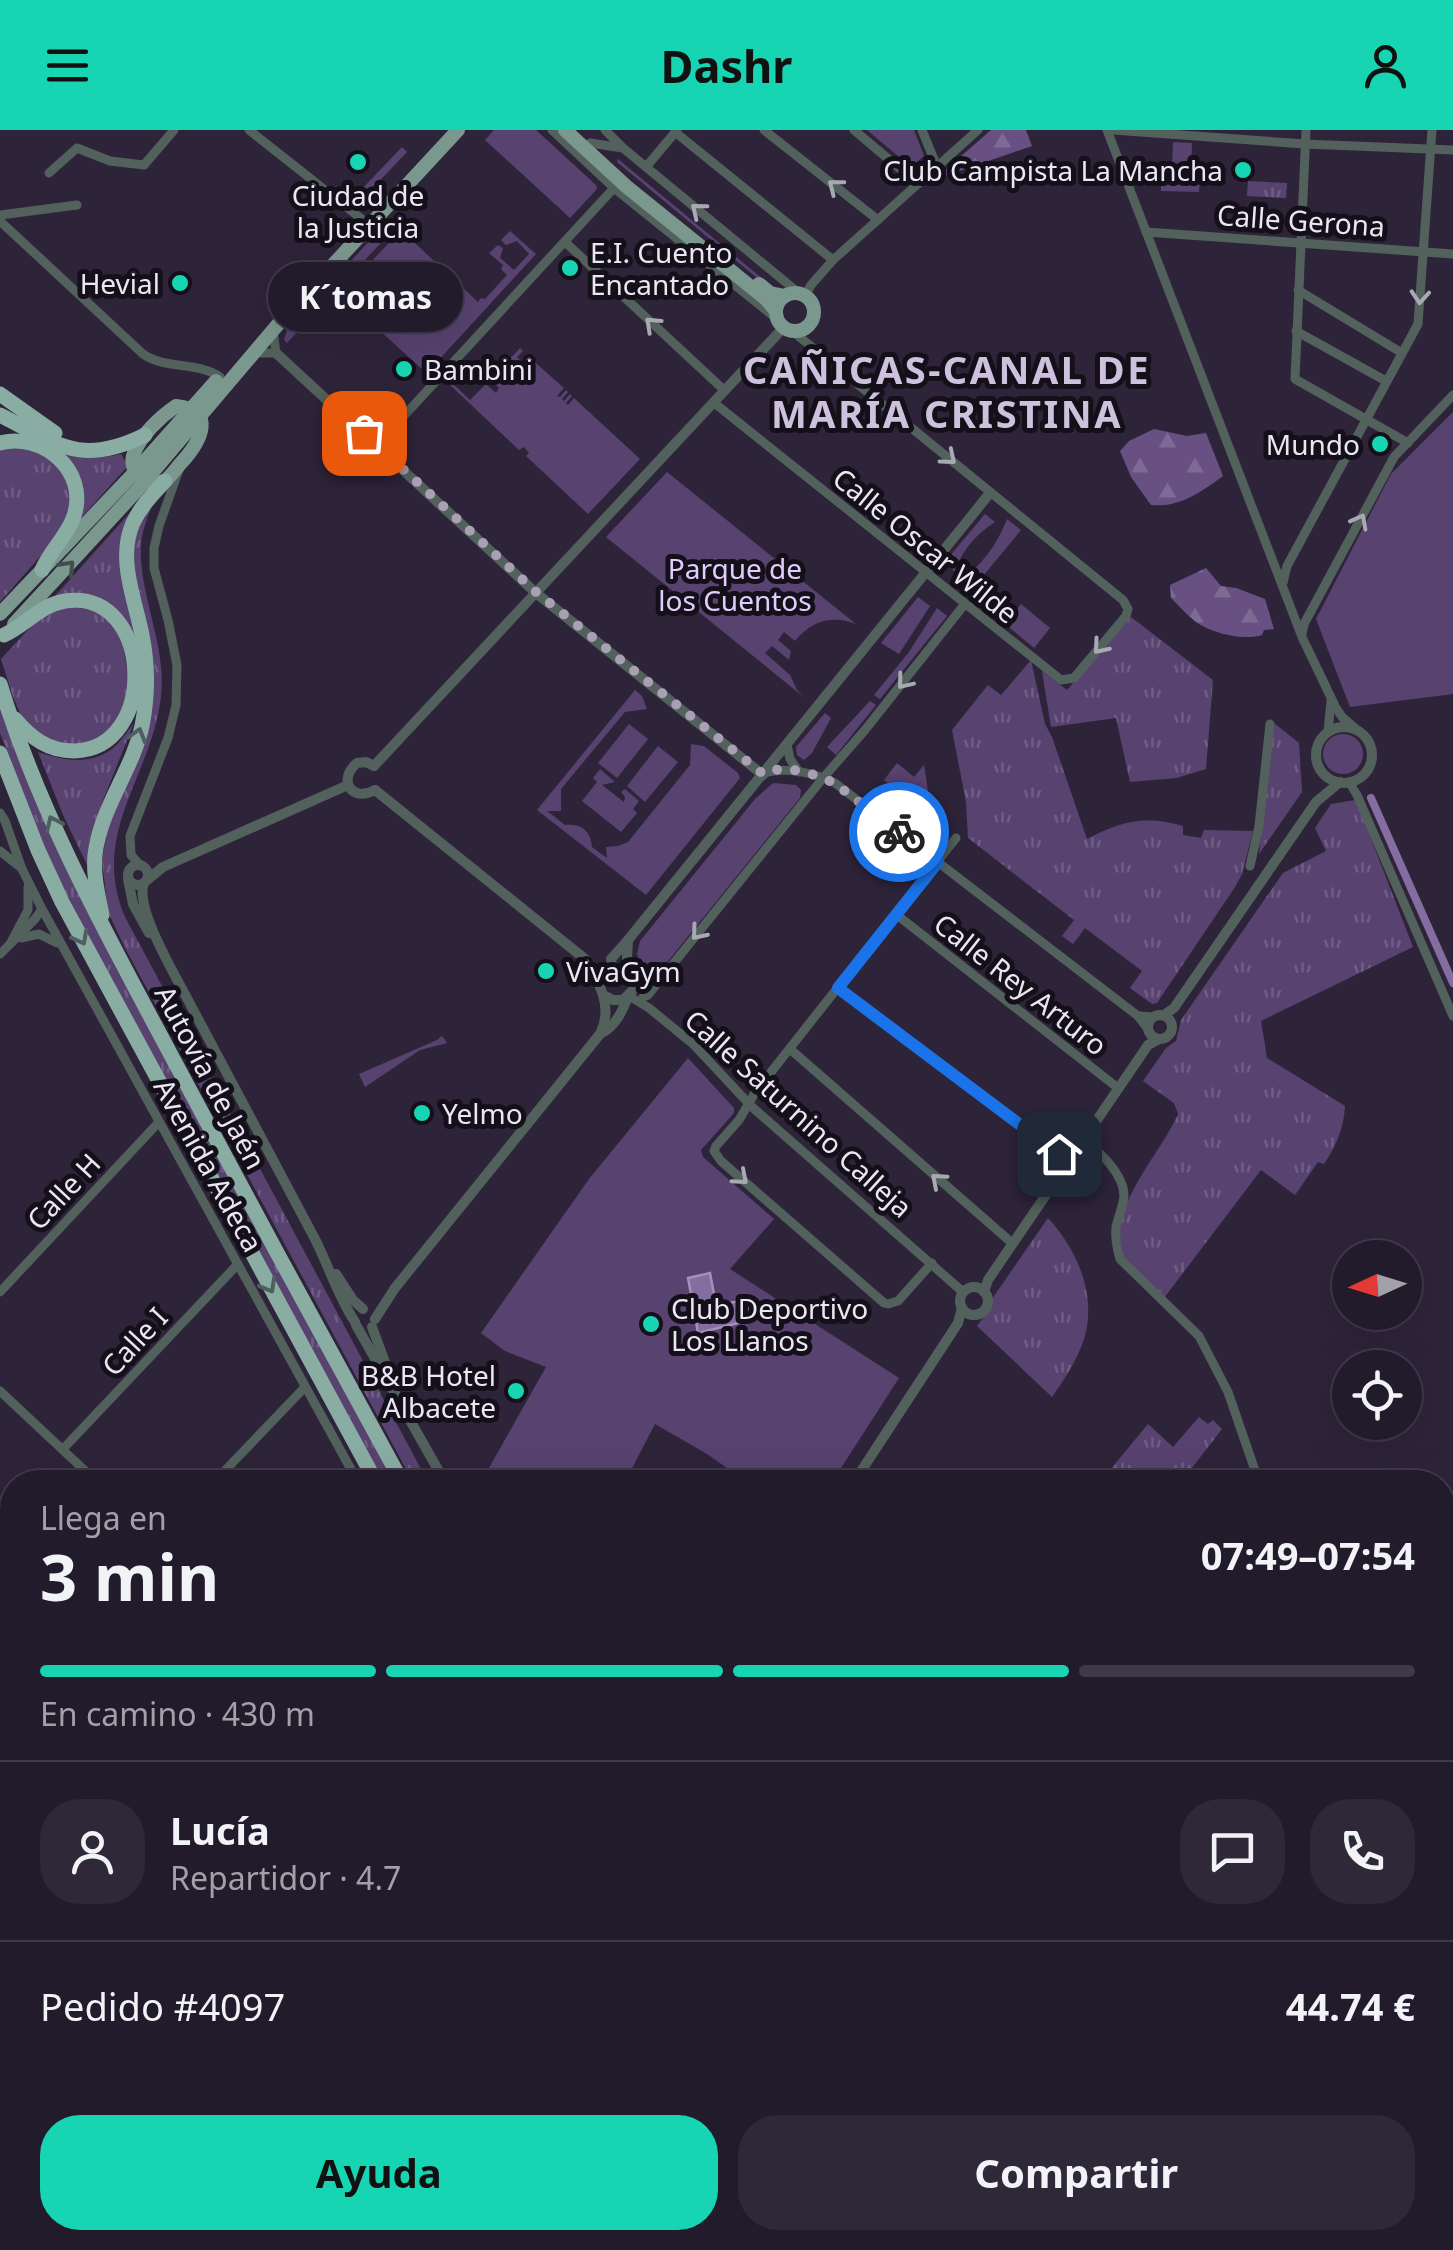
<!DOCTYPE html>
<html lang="es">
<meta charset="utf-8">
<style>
:root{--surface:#221b2c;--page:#2e2838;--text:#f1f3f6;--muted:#a2a1a9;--line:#3f3948;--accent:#17d5b3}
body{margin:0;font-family:"Noto Sans",sans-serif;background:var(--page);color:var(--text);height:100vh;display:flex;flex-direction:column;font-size:38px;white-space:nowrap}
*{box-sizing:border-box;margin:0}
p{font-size:32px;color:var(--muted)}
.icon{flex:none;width:55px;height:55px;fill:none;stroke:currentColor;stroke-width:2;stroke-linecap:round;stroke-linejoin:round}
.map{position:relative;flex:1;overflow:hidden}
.drawer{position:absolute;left:0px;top:1340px;width:1455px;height:780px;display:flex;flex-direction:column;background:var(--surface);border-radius:40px 40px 0 0;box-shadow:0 10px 40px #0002,0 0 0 2px var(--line)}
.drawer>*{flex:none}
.needle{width:65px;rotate:266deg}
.buttons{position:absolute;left:1332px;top:1110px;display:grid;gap:20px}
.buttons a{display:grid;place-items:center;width:90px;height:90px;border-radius:50%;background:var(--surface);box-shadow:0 10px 40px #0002,0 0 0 2px var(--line);font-size:50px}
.pin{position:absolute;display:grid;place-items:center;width:85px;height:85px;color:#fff;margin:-42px;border-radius:20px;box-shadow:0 5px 15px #0006}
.courier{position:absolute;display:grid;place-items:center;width:100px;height:100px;margin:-50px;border:8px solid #1a73e8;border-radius:50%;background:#fff;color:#222;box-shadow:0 2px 12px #0007}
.bubble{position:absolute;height:70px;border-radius:35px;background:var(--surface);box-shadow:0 10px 40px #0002,0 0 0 2px var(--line);font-size:32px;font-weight:700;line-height:70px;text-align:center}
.summary em{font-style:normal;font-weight:700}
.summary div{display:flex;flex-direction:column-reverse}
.summary{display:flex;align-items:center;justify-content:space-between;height:170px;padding:0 40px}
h1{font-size:65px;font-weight:700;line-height:75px}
.bar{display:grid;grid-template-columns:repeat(4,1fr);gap:15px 10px;align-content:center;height:120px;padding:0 40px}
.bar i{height:12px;border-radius:8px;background:var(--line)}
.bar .current{background:var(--accent)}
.bar p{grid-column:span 4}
.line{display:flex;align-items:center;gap:25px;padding:0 40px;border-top:2px solid var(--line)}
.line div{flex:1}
.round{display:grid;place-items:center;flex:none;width:105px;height:105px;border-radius:40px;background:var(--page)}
.action{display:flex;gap:20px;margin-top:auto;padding:20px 40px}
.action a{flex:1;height:115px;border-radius:40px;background:var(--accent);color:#111;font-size:40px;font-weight:700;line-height:115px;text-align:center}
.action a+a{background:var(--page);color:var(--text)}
header{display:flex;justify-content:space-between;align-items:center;height:130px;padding:0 40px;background:var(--accent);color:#111;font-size:45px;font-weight:700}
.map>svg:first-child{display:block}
.grass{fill:url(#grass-tufts)}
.forest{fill:url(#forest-firs)}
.green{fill:#584270}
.water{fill:#846da0;stroke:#a391b9;stroke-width:2.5}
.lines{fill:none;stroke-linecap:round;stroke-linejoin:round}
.canal{stroke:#846da0;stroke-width:8}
.minor{stroke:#53615d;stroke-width:9}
.tertiary{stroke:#53615d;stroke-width:10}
.secondary{stroke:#6a8079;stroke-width:12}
.primary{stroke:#7b988f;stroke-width:14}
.motorway{stroke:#8aada3;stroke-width:15}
.oneway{stroke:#a7aab0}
.oneway2{stroke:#424d4e}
.oneway3{stroke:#4f5e5e}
.done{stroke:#a9a1b3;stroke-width:10;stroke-dasharray:0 18}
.route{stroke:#1a73e8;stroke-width:12}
.poi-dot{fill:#17d5b3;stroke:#141019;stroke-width:4}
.labels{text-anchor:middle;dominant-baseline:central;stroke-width:10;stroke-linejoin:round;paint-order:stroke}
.poi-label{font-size:28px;fill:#ebe5f4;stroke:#141019;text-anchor:start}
.street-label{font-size:28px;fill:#ebe5f4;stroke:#141019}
.park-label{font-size:28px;fill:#e1cdfb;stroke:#141019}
.district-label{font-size:38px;font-weight:bold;letter-spacing:2.5px;fill:#cdc1dd;stroke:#141019}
</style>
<header><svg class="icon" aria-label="menu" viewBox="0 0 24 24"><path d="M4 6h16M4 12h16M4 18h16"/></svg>Dashr<svg class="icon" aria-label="person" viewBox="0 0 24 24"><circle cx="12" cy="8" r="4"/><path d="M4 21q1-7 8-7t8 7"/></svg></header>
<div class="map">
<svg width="1453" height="2120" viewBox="0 0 1453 2120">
<defs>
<pattern id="grass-tufts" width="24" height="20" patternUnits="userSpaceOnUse" patternTransform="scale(2.5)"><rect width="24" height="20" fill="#584270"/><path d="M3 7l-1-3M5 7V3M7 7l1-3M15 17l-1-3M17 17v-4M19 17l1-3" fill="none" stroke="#705d85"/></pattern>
<pattern id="forest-firs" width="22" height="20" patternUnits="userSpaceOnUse" patternTransform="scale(2.5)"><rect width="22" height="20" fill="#685182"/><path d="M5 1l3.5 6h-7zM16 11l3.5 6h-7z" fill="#7e6a94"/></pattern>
</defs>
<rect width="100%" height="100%" fill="#2e243a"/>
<g class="grass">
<polygon points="1173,12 1192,13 1191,38 1172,37"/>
<polygon points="1161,46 1200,47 1199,62 1161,61"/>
<polygon points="1248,51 1287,53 1286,68 1247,66"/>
<polygon points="24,316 50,327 67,348 72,378 60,404 0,472 0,318"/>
<path d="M56,319C78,328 97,330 121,324L128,336L80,389Z"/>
<path d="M135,377L128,390L136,506C114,469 98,461 55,466Z"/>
<path d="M151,377C147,389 142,401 141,414C138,465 167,514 161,566C152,647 89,702 125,787L428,1352H413L125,818L108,782L102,730L106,706L112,687L142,616L133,437L135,405Z"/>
<polygon points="64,476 97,481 121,504 130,554 118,594 83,617 52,615 25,594 13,567 1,529 36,491"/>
<polygon points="1131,487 1213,550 1206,639 1177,648 1130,652 1116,588 1051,597 1042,541 1067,560"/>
<path d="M1031,530L1045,594L1052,607L1087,709C1122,691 1144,685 1183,696V705L1201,708L1204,700L1253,701L1242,744L1235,757L1157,873L1152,874L1130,858L1142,841L1085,798L1073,814L1062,806L1074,790L968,708L966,672L952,600L988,555L1001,565Z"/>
<polygon points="0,569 63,728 118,842 392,1347 391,1352 384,1352 86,804 61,753 38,702 0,603"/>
<path d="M134,593L102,673L90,741L63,685L38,622C62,630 89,636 112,619C120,613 127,601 134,593Z"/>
<polygon points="1274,593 1299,613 1302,662 1259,724 1266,648"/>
<polygon points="897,633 914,647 924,635 932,688 884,650"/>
<path d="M1356,670L1413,817L1261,891L1267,928L1345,976C1344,998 1336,1016 1324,1034L1318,1032L1295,1065L1261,1040L1164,1168C1154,1159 1129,1139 1124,1129C1100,1086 1163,1021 1178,984L1174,973L1143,951L1166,918L1176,911L1181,890L1283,743L1326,721L1315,698L1331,674Z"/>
<path d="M1048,1088C1082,1125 1102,1178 1077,1226C1070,1241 1061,1254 1052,1267L977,1196L990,1178L992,1169Z"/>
<polygon points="1199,1287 1208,1294 1213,1290 1222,1299 1181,1352 1100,1352 1148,1294 1173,1317"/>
<polygon points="1453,1853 1453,2120 1437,2120 1360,2108 1442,2108 1442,1858"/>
</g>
<g class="forest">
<polygon points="991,0 1026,0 1032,16 945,46 943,42"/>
<path d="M1154,299L1187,306L1206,303L1223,346C1201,362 1179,378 1151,375L1131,347L1120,321L1129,311Z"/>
<path d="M1206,438L1221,456L1236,458L1265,469L1274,499L1264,500L1262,505C1245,511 1211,503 1196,492C1187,485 1179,476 1171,468L1170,455Z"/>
</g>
<g class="green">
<polygon points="494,0 536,0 596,55 597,59 570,88 485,10"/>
<polygon points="867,0 914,0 924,26 911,37"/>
<polygon points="402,17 407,22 365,66 360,61"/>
<polygon points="618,29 776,160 768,157 617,32"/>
<polygon points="387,92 394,99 287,213 284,210 287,200"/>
<polygon points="401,100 478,172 481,168 485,169 507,145 501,139 503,135 489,123 498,115 503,118 500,128 514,140 529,124 517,111 506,115 501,110 510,101 536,124 424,246 424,241 343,167 338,167"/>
<polygon points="520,218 523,221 517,227 523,233 529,227 564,258 557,266 560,267 566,260 568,262 562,269 564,271 570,264 572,266 566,273 568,275 574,268 640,329 588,384 526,326 529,323 524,317 519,320 449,254 451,252 470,270 486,254 496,263 499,258 490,250"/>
<polygon points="1453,282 1453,564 1350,577 1316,489 1391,344"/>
<path d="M667,342L856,494C832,485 812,490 795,511L784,502L778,510L791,521L789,530L772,516L765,523L790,545L797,560L805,568L606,407Z"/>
<path d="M985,384L995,392C975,405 962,420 955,442L944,433Z"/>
<path d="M1007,389L1021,400L969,463L957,453C981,437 997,415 1007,389Z"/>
<polygon points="918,467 930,476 899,524 881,513"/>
<polygon points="1021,474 1050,498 1034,518 1005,494"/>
<polygon points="937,478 947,486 880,569 874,565 909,522"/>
<path d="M635,560L642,566L647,579L625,582L561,659V681H547L565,695C581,693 591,701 592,717L607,728L606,717L618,716L628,712L690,635L691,614L704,616L738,643L740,648L646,765L537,680Z"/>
<polygon points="870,571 876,575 836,625 827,617"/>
<polygon points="825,583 831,588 812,623 804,630 797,625 796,617"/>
<polygon points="629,594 648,609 617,648 598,633"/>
<circle cx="1343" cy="624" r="20"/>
<polygon points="658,616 678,632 645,672 627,656"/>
<polygon points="600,639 615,652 602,655 624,672 625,667 621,662 625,659 639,671 633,679 637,683 621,702 582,671 597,652 593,648"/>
<polygon points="773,653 796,655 801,660 800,668 656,846 646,850 637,824 640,811 755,669"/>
<polygon points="442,906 447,913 420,920 365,957 359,944 437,910"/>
<polygon points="688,928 734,978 734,983 701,1020 703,1027 774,1089 730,1139 899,1248 832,1352 747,1352 707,1324 655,1294 625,1352 481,1352 546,1237 505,1221 481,1203 589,1049"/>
</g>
<path class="water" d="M710,1143L716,1175L747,1170C755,1175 756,1182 751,1190L698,1203L688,1148Z"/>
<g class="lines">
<polyline class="canal" points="1371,668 1453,853"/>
<g class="minor">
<polyline points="249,0 363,90"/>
<polyline points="552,0 614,58 777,189"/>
<polyline points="605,0 623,18"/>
<polyline points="764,0 878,90"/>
<polyline points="854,0 918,54"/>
<polyline points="922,0 937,37"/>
<polyline points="1107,0 1302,507 1336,578 1342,587 1356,599"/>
<polyline points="1113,0 1305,14 1453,20"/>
<polyline points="1306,0 1295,249 1408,313"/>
<polyline points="675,2 833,130"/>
<polyline points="590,13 623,18 800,164"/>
<polyline points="646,37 677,0"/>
<polyline points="49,43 77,18 110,31 144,35 174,0"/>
<polyline points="0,85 77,75"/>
<path d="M0,91L143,224C166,240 197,231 220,247"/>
<polyline points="1146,102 1453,124"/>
<polyline points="565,112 724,260"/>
<polyline points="1298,160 1402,223"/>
<polyline points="805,166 811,155 833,130 978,0"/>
<polyline points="1296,201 1386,251"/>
<polyline points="255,223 276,223 273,200"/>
<polyline points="713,272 1061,550 1074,548 1126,486 1128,479 1123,470 791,200"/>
<polyline points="377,315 614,58"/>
<polyline points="1283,453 1287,436 1418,194 1432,0"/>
<polyline points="1302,504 1304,494 1394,327 1453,265"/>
<polyline points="1328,602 1331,571"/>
<polyline points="787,615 790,629 799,642"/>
<path d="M764,643C786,636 814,643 835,653L1138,886L1148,899"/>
<polyline points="1349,652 1357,665 1453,886"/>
<polyline points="0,683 5,691 22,739 42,779 358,1352"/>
<polyline points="0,721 20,737"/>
<polyline points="140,735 131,725 130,706 168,608 176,575 177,535 168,490 154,438 154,418 159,396 180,337"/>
<polyline points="1250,736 1259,696 1270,594"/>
<polyline points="897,785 1118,958"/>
<polyline points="21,808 39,804 57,813"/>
<polyline points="10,814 28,780 28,757"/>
<polyline points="0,824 35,789 42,779"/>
<polyline points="838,858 1068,1030"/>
<polyline points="629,866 649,878 693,914 752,977 963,1162"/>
<polyline points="643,867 648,865 823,648 865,600 964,475"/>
<polyline points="1138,886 1153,887"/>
<polyline points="790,919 1012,1113"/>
<path d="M1083,1009C1099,1021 1124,1044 1124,1066C1123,1077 1118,1087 1116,1097C1115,1108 1117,1119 1120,1129L1199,1206L1228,1262L1259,1352"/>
<polyline points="932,1133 898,1171 888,1174 884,1173 721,1031 714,1021 716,1016 739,990 756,961 956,708"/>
<polyline points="0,1162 159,992"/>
<polyline points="0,1261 97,1352"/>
<polyline points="63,1319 238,1134"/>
<polyline points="214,1352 305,1257"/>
<polyline points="0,1581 12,1568"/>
<polyline points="0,1842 12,1829"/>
</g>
<g class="tertiary">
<polyline points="276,223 536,463 763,645"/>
<circle cx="1344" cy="625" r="28"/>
<polyline points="374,636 784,197"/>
<path d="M374,636L366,632L357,633C337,650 352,673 375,660"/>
<path d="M375,660L585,829C599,853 613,875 601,902"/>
<circle cx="138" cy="745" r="10"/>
<polyline points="128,749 133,774 149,803"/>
<polyline points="147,750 163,737 348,655"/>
<path d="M144,753C134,778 177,848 189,872C231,951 273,1030 315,1109C329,1137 338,1166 355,1192"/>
<polyline points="612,835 611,829 628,810 990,363"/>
<polyline points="605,866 613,870 623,870 634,859 635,849 627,828 628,810"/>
<circle cx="1160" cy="897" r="12"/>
<polyline points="1164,885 1174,878 1316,672 1340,652"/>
<polyline points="336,1144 353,1170 363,1179"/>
<circle cx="974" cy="1171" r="14"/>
<polyline points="984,1162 988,1150 1148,915 1159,909"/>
<path d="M375,1189L395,1158L600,904C615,897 622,882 628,867"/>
<polyline points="356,1195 445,1352"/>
<polyline points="372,1197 389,1243"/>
<polyline points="854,1352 958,1193 962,1178"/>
</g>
<polyline class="secondary" points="1244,2108 1258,2120"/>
<g class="primary">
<polyline points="565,0 627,57 766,169 776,181"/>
<polyline points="759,154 770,163 785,166"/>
<circle cx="795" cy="182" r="19"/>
<path d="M176,276C218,280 200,312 182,332C177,337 172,345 166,350C149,361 126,342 134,323C141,305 160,287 176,276Z"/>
<polyline points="0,484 135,342 216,251"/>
<polyline points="14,494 140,357 280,192 458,0"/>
</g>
<g class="motorway">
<polyline points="0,264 55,303"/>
<path d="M0,285C57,314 81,337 145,305"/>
<path d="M0,313C42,302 89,340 74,386C67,407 50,420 42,440"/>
<path d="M4,505C26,495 40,475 65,471C153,458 160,619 74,621C48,621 31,608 15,589"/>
<path d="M0,554C40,685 107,805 171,925C247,1068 324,1210 402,1352"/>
<polyline points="0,623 38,720 62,772 376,1352"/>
<path d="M102,785C98,765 93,745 95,725C100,679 132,641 142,596C148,566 148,535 142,505C135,469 117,429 133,393C141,376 153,364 165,351"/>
<polyline points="787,2108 794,2120"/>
<polyline points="813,2108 820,2120"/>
</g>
</g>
<defs><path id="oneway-chevron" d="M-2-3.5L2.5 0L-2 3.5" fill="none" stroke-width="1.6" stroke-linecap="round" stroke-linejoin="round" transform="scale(2.5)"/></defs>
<g class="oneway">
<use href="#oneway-chevron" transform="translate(835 56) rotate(-142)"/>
<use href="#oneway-chevron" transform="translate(698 80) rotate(-141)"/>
<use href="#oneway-chevron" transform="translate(1420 167) rotate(94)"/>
<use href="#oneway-chevron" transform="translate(652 194) rotate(-137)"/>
<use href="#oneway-chevron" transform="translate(949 328) rotate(40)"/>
<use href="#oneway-chevron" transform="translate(1360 391) rotate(-62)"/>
<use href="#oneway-chevron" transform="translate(1100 517) rotate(130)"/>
<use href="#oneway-chevron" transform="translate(904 552) rotate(129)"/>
<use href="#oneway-chevron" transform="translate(698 803) rotate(130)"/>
<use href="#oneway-chevron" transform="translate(741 1048) rotate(41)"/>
<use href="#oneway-chevron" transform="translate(938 1050) rotate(-139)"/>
</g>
<use class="oneway2" href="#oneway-chevron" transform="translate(68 437) rotate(-47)"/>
<g class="oneway3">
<use href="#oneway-chevron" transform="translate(138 605) rotate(-74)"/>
<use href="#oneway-chevron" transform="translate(53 693) rotate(-115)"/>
<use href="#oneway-chevron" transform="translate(81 808) rotate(62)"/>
<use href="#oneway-chevron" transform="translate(269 1156) rotate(61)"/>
</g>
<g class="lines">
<path class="done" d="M364,303L536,462L763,644C783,633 815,644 834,653L899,702"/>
<polyline class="route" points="899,702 938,732 838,858 1059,1024"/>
</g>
<g class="poi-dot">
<circle cx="358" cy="32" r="10"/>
<circle cx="1243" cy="40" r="10"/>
<circle cx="570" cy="138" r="10"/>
<circle cx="180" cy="153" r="10"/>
<circle cx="404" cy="239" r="10"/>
<circle cx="1380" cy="314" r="10"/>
<circle cx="546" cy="841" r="10"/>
<circle cx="422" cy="983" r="10"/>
<circle cx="651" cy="1194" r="10"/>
<circle cx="516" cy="1261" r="10"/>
</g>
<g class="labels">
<g class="poi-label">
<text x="1223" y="40" text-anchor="end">Club Campista La Mancha</text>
<text x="358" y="65" text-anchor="middle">Ciudad de<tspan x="358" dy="32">la Justicia</tspan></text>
<text x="590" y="122">E.I. Cuento<tspan x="590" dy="32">Encantado</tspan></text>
<text x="160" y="153" text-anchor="end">Hevial</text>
<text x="424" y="239">Bambini</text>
<text x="1360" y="314" text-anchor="end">Mundo</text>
<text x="566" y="841">VivaGym</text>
<text x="442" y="983">Yelmo</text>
<text x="671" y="1178">Club Deportivo<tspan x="671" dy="32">Los Llanos</tspan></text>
<text x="496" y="1245" text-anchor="end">B&amp;B Hotel<tspan x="496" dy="32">Albacete</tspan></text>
</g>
<g class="street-label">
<text transform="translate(1301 90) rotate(4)">Calle Gerona</text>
<text transform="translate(926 415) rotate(39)">Calle Oscar Wilde</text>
<text transform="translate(1021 854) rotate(38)">Calle Rey Arturo</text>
<text transform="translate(211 947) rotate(62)">Autovía de Jaén</text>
<text transform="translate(799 983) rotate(42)">Calle Saturnino Calleja</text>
<text transform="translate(209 1035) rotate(61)">Avenida Adeca</text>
<text transform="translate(63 1061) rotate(-47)">Calle H</text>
<text transform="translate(134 1211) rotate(-47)">Calle I</text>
</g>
<g class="park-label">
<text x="735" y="438">Parque de<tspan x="735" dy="32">los Cuentos</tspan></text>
</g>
<g class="district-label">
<text x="947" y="239">CAÑICAS-CANAL DE<tspan x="947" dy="44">MARÍA CRISTINA</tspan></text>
</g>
</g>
</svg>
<div class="buttons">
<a><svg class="needle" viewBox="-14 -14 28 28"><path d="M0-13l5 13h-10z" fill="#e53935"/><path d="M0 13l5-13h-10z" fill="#a2a1a9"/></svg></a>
<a><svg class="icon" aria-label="locate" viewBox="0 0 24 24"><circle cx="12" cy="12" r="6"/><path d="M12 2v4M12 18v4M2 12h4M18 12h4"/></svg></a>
</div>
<div class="pin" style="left:364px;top:303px;background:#ea580c"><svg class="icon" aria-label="bag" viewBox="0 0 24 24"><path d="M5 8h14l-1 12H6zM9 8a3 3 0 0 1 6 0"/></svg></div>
<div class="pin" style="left:1059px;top:1024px;background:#1f2937"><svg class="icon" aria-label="home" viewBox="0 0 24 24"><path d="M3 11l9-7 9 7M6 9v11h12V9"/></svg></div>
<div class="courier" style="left:899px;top:702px"><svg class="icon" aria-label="bike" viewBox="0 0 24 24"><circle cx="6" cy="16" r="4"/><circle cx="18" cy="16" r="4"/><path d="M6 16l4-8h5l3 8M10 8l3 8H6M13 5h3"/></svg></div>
<div class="bubble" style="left:268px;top:132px;width:195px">K´tomas</div>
<section class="drawer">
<div class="summary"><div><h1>3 min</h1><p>Llega en</p></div><em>07:49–07:54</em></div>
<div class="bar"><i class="current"></i><i class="current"></i><i class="current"></i><i></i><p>En camino · 430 m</p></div>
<div class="line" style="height:180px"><a class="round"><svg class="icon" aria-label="person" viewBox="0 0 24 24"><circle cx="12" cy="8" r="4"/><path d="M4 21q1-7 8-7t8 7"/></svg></a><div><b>Lucía</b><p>Repartidor · 4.7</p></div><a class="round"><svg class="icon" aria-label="chat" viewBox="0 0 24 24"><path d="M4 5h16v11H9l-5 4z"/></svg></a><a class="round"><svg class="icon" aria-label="phone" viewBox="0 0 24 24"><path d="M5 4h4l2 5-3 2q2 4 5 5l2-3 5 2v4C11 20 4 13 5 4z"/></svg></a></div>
<div class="line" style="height:130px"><div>Pedido #4097</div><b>44.74 €</b></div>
<div class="action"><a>Ayuda</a><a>Compartir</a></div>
</section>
</div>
